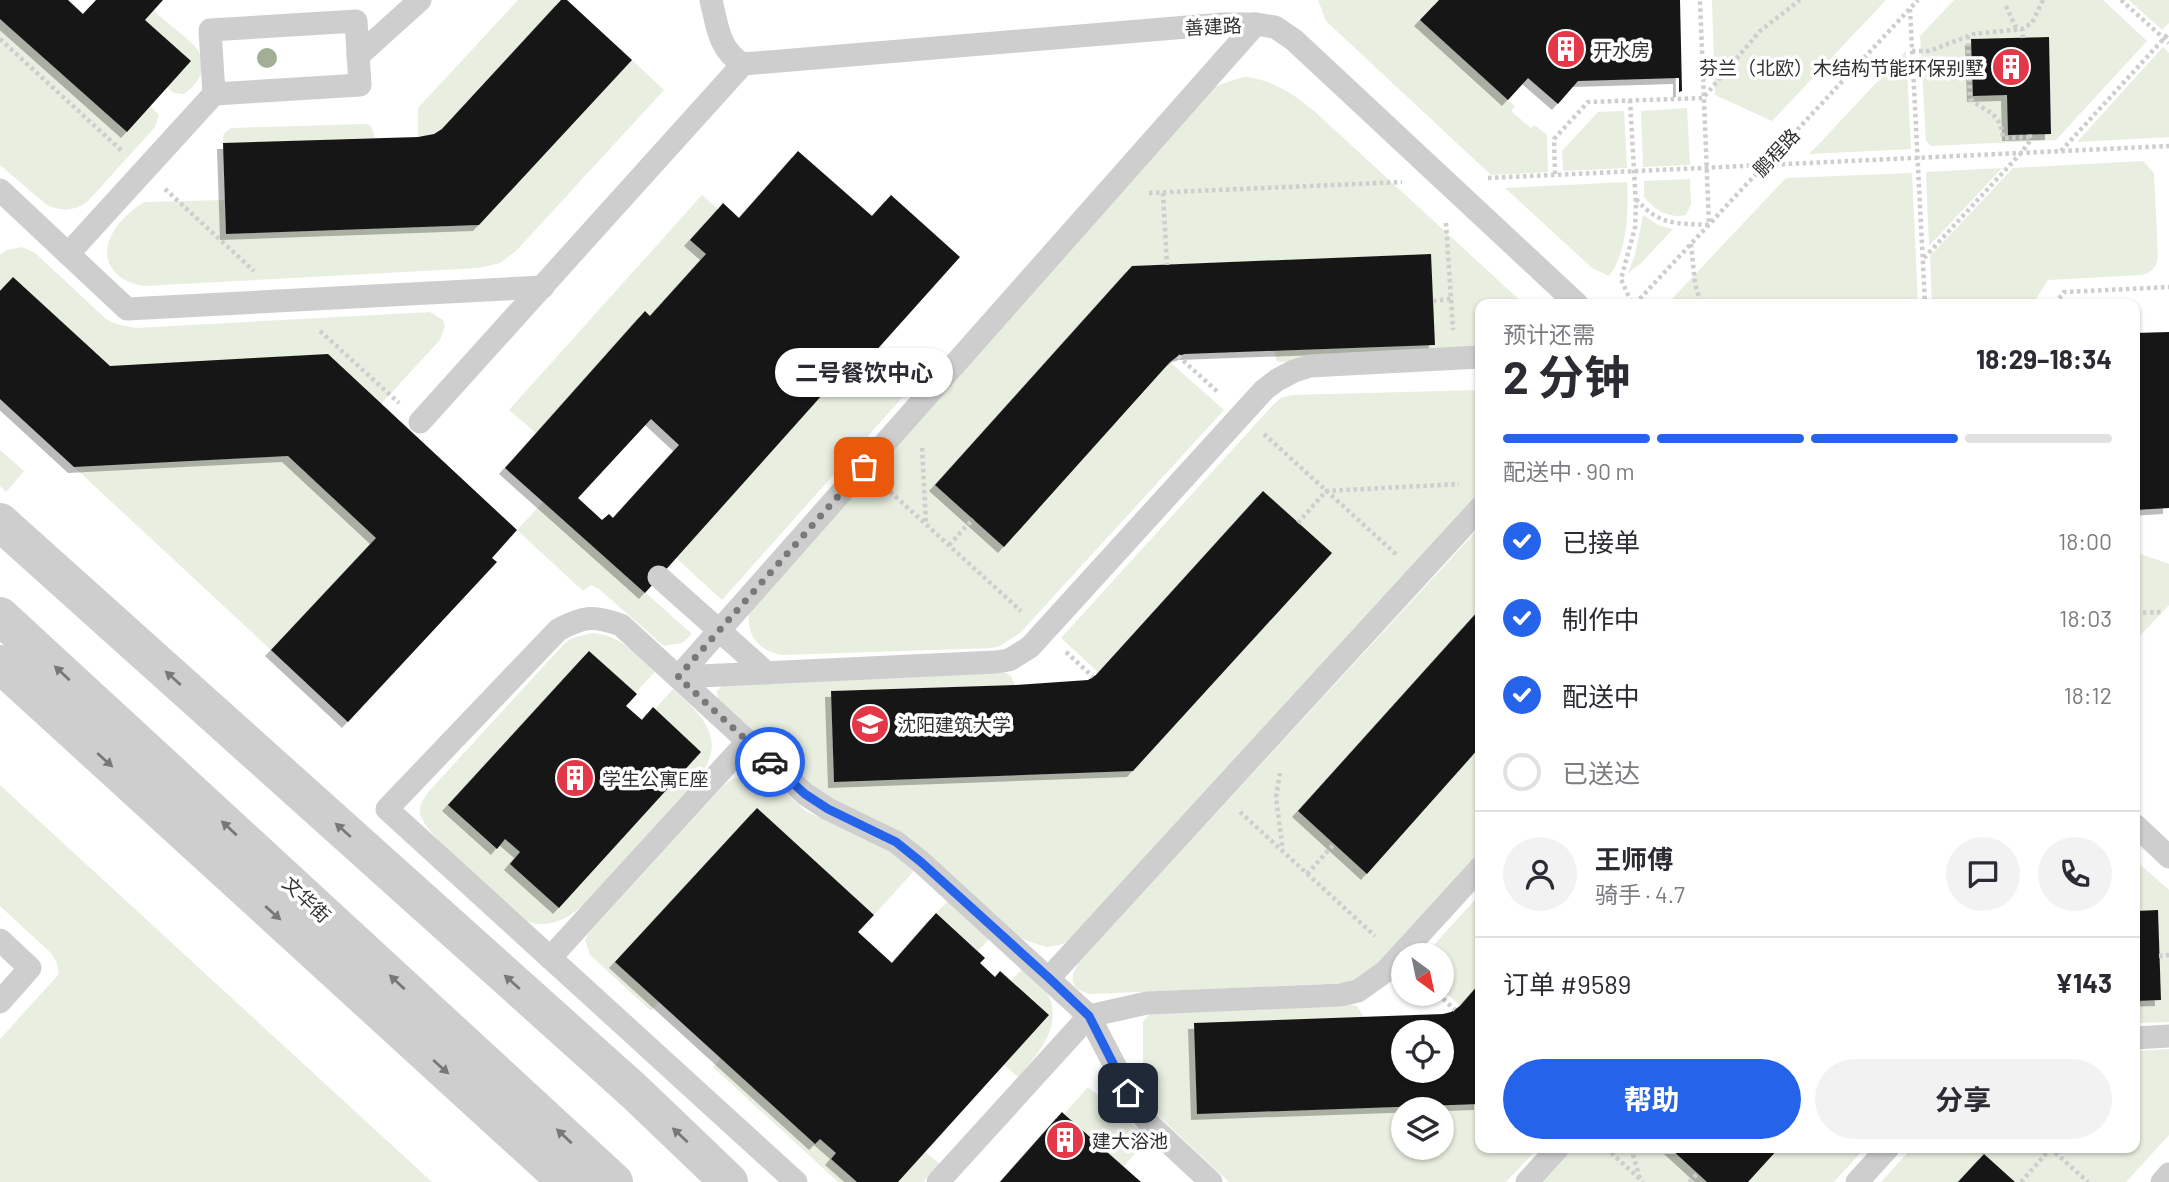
<!DOCTYPE html>
<html lang="zh">
<meta charset="utf-8">
<style>
:root{--surface:#fff;--page:#f2f2f3;--text:#2b2b33;--muted:#7c7c81;--line:#e1e1e2;--accent:#2563eb}
body{margin:0;font-family:Barlow,"Noto Sans SC",sans-serif;background:var(--page);color:var(--text);height:100vh;display:flex;flex-direction:column;font-size:26px;white-space:nowrap}
*{box-sizing:border-box;margin:0}
p{font-size:23px;color:var(--muted)}
.icon{flex:none;width:38px;height:38px;fill:none;stroke:currentColor;stroke-width:2;stroke-linecap:round;stroke-linejoin:round}
.map{position:relative;flex:1;overflow:hidden}
.drawer{position:absolute;left:1475px;top:299px;width:665px;height:854px;display:flex;flex-direction:column;background:var(--surface);border-radius:14px;box-shadow:0 2px 5px #0004}
.drawer>*{flex:none}
.needle{width:46px;rotate:147deg}
.tools{position:absolute;left:1391px;top:943px;display:grid;gap:14px}
.tools a{display:grid;place-items:center;width:63px;height:63px;border-radius:50%;background:var(--surface);box-shadow:0 2px 5px #0004;font-size:35px}
.pin{position:absolute;display:grid;place-items:center;width:60px;height:60px;color:#fff;margin:-30px;border-radius:14px;box-shadow:0 4px 10px #0006}
.courier{position:absolute;display:grid;place-items:center;width:70px;height:70px;margin:-35px;border:5px solid #2563eb;border-radius:50%;background:#fff;color:#222;box-shadow:0 2px 9px #0007}
.bubble{position:absolute;height:49px;border-radius:24px;background:var(--surface);box-shadow:0 2px 5px #0004;font-size:23px;font-weight:700;line-height:49px;text-align:center}
.summary em{font-style:normal;font-weight:700}
.summary div{display:flex;flex-direction:column-reverse}
.summary{display:flex;align-items:center;justify-content:space-between;height:119px;padding:0 28px}
h1{font-size:46px;font-weight:700;line-height:52px}
.bar{display:grid;grid-template-columns:repeat(4,1fr);gap:10px 7px;align-content:center;height:84px;padding:0 28px}
.bar i{height:9px;border-radius:5px;background:var(--line)}
.bar .active{background:var(--accent)}
.bar p{grid-column:span 4}
.line{display:flex;align-items:center;gap:18px;padding:0 28px;border-top:2px solid var(--line)}
.line div{flex:1}
.round{display:grid;place-items:center;flex:none;width:74px;height:74px;border-radius:37px;background:var(--page)}
ol{padding:0 28px;list-style:none}
li{display:flex;align-items:center;gap:21px;height:77px}
li p{margin-inline-start:auto}
li .icon{padding:7px;border-radius:50%;background:var(--accent);color:#fff;stroke-width:4}
li:last-child{color:var(--muted)}
li i{width:38px;height:38px;border:4px solid var(--line);border-radius:50%}
.action{display:flex;gap:14px;margin-top:auto;padding:14px 28px}
.action a{flex:1;height:80px;border-radius:42px;background:var(--accent);color:#fff;font-size:28px;font-weight:700;line-height:80px;text-align:center}
.action a+a{background:var(--page);color:var(--text)}
.map>svg:first-child{display:block}
.green{fill:#e8eee0;fill-rule:evenodd}
.building{fill:#181818;fill-rule:evenodd;filter:url(#shadow)}
.lines{fill:none;stroke-linecap:round;stroke-linejoin:round}
.path{stroke:#cecece;stroke-width:4.5;stroke-dasharray:3.5 3.5;stroke-linecap:butt}
.service{stroke:#cecece;stroke-width:23}
.minor{stroke:#cecece;stroke-width:38}
.tertiary{stroke:#cecece;stroke-width:38}
.tree{fill:#a2af95}
.oneway{fill:#787878}
.done{stroke:#797979;stroke-width:7;stroke-dasharray:0 12.6}
.route{stroke:#2563eb;stroke-width:9}
.labels{text-anchor:middle;dominant-baseline:central;stroke-width:7;stroke-linejoin:round;paint-order:stroke}
.street-label{font-size:19px;fill:#313131;stroke:#fff}
.poi-label{font-size:19px;fill:#313131;stroke:#fff;text-anchor:start}
</style>
<div class="map">
<svg width="2169" height="1182" viewBox="0 0 2169 1182">
<defs>
<filter id="shadow"><feDropShadow dx="-6" dy="6" stdDeviation="0" flood-color="#0004"/></filter>
</defs>
<rect width="100%" height="100%" fill="#fff"/>
<g class="green">
<polygon points="518,0 561,0 442,129 434,134 418,137 418,108"/>
<polygon points="1318,0 1439,0 1421,19 1416,16 1515,106 1511,111 1531,128 1535,125 1547,135 1548,172 1491,175 1326,21"/>
<polygon points="1712,0 1886,0 1772,121 1715,95"/>
<path d="M1954,0H2103L2147,41L2056,140L1931,146L1926,141L1920,36ZM2050,94L2051,134H2008L2007,96Z"/>
<polygon points="2129,0 2169,0 2169,23 2162,30"/>
<path d="M154,11C164,21 193,41 199,52C209,69 197,85 184,94L174,93L167,87L191,61L145,20Z"/>
<path d="M0,19L127,132L150,106L159,115L155,127L88,201C75,211 62,212 47,205L0,165Z"/>
<polygon points="2163,47 2169,53 2169,137 2077,142"/>
<polygon points="1906,51 1911,149 1809,154 1818,145"/>
<path d="M632,60L664,90L516,251L500,263L479,268L144,286C103,279 96,246 124,218C131,212 137,205 146,202L225,200L226,234L479,225Z"/>
<path d="M1244,77C1271,79 1292,93 1313,110L1524,304H1480V354L1282,362L1277,361L1274,351L1434,344L1431,254L1132,266L935,485L1170,362L1224,410L1020,633L1000,646L992,648L782,655C760,651 746,637 749,613L1212,88L1224,83Z"/>
<polygon points="1687,108 1690,165 1643,167 1641,111"/>
<polygon points="1624,111 1627,168 1563,171 1562,151 1598,112"/>
<path d="M366,124L371,126L375,138L223,143C222,135 224,132 231,128Z"/>
<path d="M2143,161L2154,173L2158,256C2157,266 2153,272 2142,275L2048,280L2034,302L2028,304H1932L1930,256L2013,168Z"/>
<polygon points="2002,168 1929,246 1926,172"/>
<polygon points="1912,173 1918,304 1667,304 1786,178"/>
<path d="M1690,179L1691,204L1686,215C1668,219 1655,210 1644,197V181Z"/>
<path d="M1627,182C1629,211 1627,253 1609,276L1592,268L1505,188Z"/>
<polygon points="702,195 718,209 690,240 706,254 650,316 645,312 536,433 509,410"/>
<polygon points="1643,215 1658,225 1673,229 1641,263 1628,273 1635,255"/>
<path d="M22,247L35,253L106,319C116,325 125,326 136,328L430,312L443,320L445,326L440,340L381,404L110,366L0,291V255L7,250Z"/>
<polygon points="881,346 918,380 722,600 676,558 840,375 848,382"/>
<polygon points="1480,390 1480,498 1074,938 1060,945 1046,947 1022,939 910,838 823,797 718,701 717,691 724,684 1004,672 1011,676 1015,685 831,691 834,781 1133,771 1331,554 1263,491 1098,672 1061,638 1272,406 1281,398 1291,395"/>
<polygon points="0,450 24,471 6,492 0,486"/>
<polygon points="288,456 376,538 271,650 74,467"/>
<polygon points="543,502 692,634 682,643 664,646 599,589 591,585 583,591 517,530"/>
<path d="M1480,527V609L1298,811L1367,873L1480,747V855L1380,964L1358,980L1346,983L1090,994C1069,989 1069,978 1079,962Z"/>
<polygon points="2135,552 2169,564 2169,605 2135,641"/>
<path d="M592,633C620,635 635,653 655,672L635,693L589,651L448,805L496,849L505,839L520,852L510,864L559,908L701,752L655,709L673,689C701,715 728,737 700,776L583,905C566,920 548,929 526,921C506,903 423,835 420,813C419,804 425,796 431,789L564,644L572,638Z"/>
<polygon points="743,777 763,778 773,782 806,811 886,849 914,871 874,915 757,808 616,961 659,1002 651,1011 590,955 585,940 589,933 723,786 732,779"/>
<polygon points="0,785 432,1182 0,1182 0,1039 59,974 57,963 51,953 0,906"/>
<polygon points="2135,860 2169,890 2169,1022 2135,1023 2135,1001 2161,1000 2158,910 2135,911"/>
<polygon points="1480,894 1480,983 1460,1006 1442,989 1442,956 1424,956"/>
<polygon points="948,901 990,938 978,951 936,913"/>
<path d="M1023,968C1030,975 1041,982 1046,991C1066,1022 1038,1055 1018,1077L1004,1065L1049,1015L1011,981Z"/>
<path d="M1348,1004L1357,1006L1364,1017L1197,1113L1480,1104V1148H1538L1506,1182H1229L1150,1108L1143,1090V1022L1150,1013ZM1404,1110H1442V1148H1404Z"/>
<polygon points="2169,1049 2169,1135 2126,1182 2015,1182 1984,1154 1958,1182 1881,1182 1912,1148 2135,1148 2135,1051"/>
<polygon points="721,1058 815,1144 820,1139 836,1153 831,1159 857,1182 838,1182 713,1067"/>
<polygon points="1088,1087 1149,1138 1123,1167 1064,1114"/>
<polygon points="1571,1148 1670,1148 1707,1182 1540,1182"/>
<polygon points="1779,1148 1865,1148 1834,1182 1748,1182"/>
<polygon points="925,1152 940,1164 923,1182 898,1182"/>
</g>
<g class="building">
<polygon points="0,0 68,0 83,14 96,0 163,0 145,20 191,61 127,132 0,19"/>
<polygon points="561,0 567,0 632,60 479,225 226,234 223,143 418,137 434,134 442,129"/>
<polygon points="1439,0 1680,0 1682,91 1679,92 1679,78 1578,81 1558,104 1528,78 1508,100 1420,20"/>
<polygon points="2049,37 2051,134 2008,135 2007,95 1973,96 1971,39"/>
<path d="M798,151L872,216L891,195L960,257L848,382L840,375L645,593L505,468L645,311L650,316L706,254L690,240L718,209L723,203L739,218ZM651,419L679,445L613,518L609,514L602,520L578,498Z"/>
<polygon points="1431,254 1435,345 1185,354 1178,356 1170,362 1004,547 935,485 1132,266"/>
<polygon points="13,277 110,366 328,354 517,530 492,558 497,562 348,722 271,650 376,538 288,456 74,467 0,399 0,291"/>
<polygon points="2169,332 2169,508 2135,510 2135,333"/>
<polygon points="1263,491 1332,553 1133,771 834,782 831,691 1015,685 1088,680 1096,675"/>
<polygon points="1480,609 1480,747 1367,874 1298,811"/>
<polygon points="589,651 637,694 626,706 642,720 653,707 701,752 559,908 510,864 520,852 505,839 497,849 448,805"/>
<polygon points="757,808 874,915 858,932 892,963 936,913 985,958 980,963 995,977 1000,971 1049,1015 898,1182 857,1182 831,1159 836,1153 820,1139 815,1144 615,962"/>
<polygon points="2158,910 2161,1000 2135,1001 2135,911"/>
<path d="M1480,983V1104L1197,1114L1194,1023L1443,1014L1451,1012L1460,1006ZM1404,1032H1442V1071H1404Z"/>
<polygon points="1062,1112 1064,1114 1141,1182 1000,1182"/>
<polygon points="1670,1148 1779,1148 1748,1182 1707,1182"/>
<polygon points="1984,1154 2015,1182 1958,1182"/>
</g>
<g class="lines">
<g class="path">
<polyline points="2121,0 2169,43"/>
<polyline points="2006,6 2015,26 2022,29 2023,38"/>
<polyline points="1910,9 1925,304"/>
<path d="M1968,36L1970,99C1987,113 2000,111 2003,138L2030,137"/>
<polyline points="0,39 122,151"/>
<polyline points="1912,51 1929,51 1974,34 2022,29 2032,23 2043,0"/>
<polyline points="1630,100 1636,205 1635,228 1621,279 1632,304"/>
<polyline points="2061,151 2169,33"/>
<polyline points="1555,174 1554,139 1588,102 1703,98 1760,31 1800,0"/>
<polyline points="1488,178 2169,146"/>
<polyline points="165,189 254,271"/>
<polyline points="1149,193 1402,182"/>
<polyline points="1163,193 1167,265"/>
<path d="M1636,199C1660,226 1675,223 1709,225L1700,0"/>
<polyline points="1446,223 1453,330"/>
<polyline points="1691,244 1695,284 1701,304"/>
<polyline points="1924,258 2021,153 2030,141 2030,134"/>
<polyline points="1433,301 1451,299"/>
<polyline points="1635,304 1918,0"/>
<polyline points="2055,304 2064,292 2169,287"/>
<polyline points="320,331 399,403"/>
<polyline points="1178,356 1219,393"/>
<polyline points="1264,434 1398,556"/>
<polyline points="922,448 926,523"/>
<polyline points="885,487 1021,611"/>
<polyline points="1298,523 1326,491 1459,484"/>
<polyline points="949,545 973,519"/>
<polyline points="2135,594 2137,639"/>
<polyline points="2136,613 2163,612"/>
<polyline points="1066,652 1093,677"/>
<polyline points="1280,773 1276,797 1283,851"/>
<polyline points="1240,812 1375,936"/>
<polyline points="1307,874 1334,844"/>
<polyline points="2159,956 2169,955"/>
<polyline points="1438,994 1455,1010"/>
<polyline points="1606,1148 1643,1182"/>
<polyline points="1631,1148 1640,1179"/>
<polyline points="2050,1148 2088,1182"/>
<polyline points="1689,1182 1698,1173"/>
<polyline points="2021,1182 2051,1148"/>
</g>
<g class="service">
<path d="M711,0C717,25 719,51 743,64"/>
<polygon points="356,21 360,85 214,94 210,30"/>
<polyline points="358,56 420,0"/>
<polyline points="743,64 1223,24 1256,24 1275,27 1294,40 1577,304"/>
<polyline points="0,190 127,309 543,287"/>
<polyline points="68,254 214,94"/>
<polyline points="420,422 743,64"/>
<polyline points="659,577 767,673"/>
<polyline points="678,677 996,662 1009,660 1030,647 1264,390 1277,380 1294,371 1310,366 1480,357"/>
<polyline points="678,677 1256,24"/>
<polyline points="2135,825 2169,857"/>
<polyline points="0,940 30,968 0,1002"/>
<polyline points="550,958 748,741"/>
<polyline points="1049,978 1480,508"/>
<polyline points="2135,1038 2169,1036"/>
<path d="M796,1182L387,809L558,630C584,616 593,615 621,625L805,794L828,809L896,842L921,862L1089,1016L1138,1110L1152,1127L1211,1182"/>
<polyline points="938,1182 1089,1016 1147,1003 1340,995 1358,991 1386,971 1480,868"/>
<polyline points="1527,1182 1558,1148"/>
<polyline points="1857,1182 1888,1148"/>
<polyline points="2162,1182 2169,1174"/>
</g>
<polyline class="minor" points="0,522 635,1092 729,1182"/>
<g class="tertiary">
<polyline points="0,616 614,1182"/>
<polyline points="0,664 567,1182"/>
</g>
</g>
<circle class="tree" cx="267" cy="58" r="10"/>
<defs><path id="oneway-solid" d="M-6-.8H1V-3.2L6.5 0L1 3.2V.8H-6Z" transform="scale(1.75)"/></defs>
<g class="oneway">
<use href="#oneway-solid" transform="translate(62 673) rotate(-137)"/>
<use href="#oneway-solid" transform="translate(173 678) rotate(-138)"/>
<use href="#oneway-solid" transform="translate(105 760) rotate(42)"/>
<use href="#oneway-solid" transform="translate(229 828) rotate(-137)"/>
<use href="#oneway-solid" transform="translate(343 830) rotate(-138)"/>
<use href="#oneway-solid" transform="translate(273 913) rotate(42)"/>
<use href="#oneway-solid" transform="translate(397 982) rotate(-137)"/>
<use href="#oneway-solid" transform="translate(512 982) rotate(-138)"/>
<use href="#oneway-solid" transform="translate(441 1067) rotate(42)"/>
<use href="#oneway-solid" transform="translate(680 1135) rotate(-137)"/>
<use href="#oneway-solid" transform="translate(564 1136) rotate(-137)"/>
</g>
<g class="lines">
<polyline class="done" points="770,762 678,677 864,467"/>
<polyline class="route" points="770,762 805,794 828,809 896,842 921,862 1049,978 1089,1016 1128,1093"/>
</g>
<defs>
<symbol id="building-disc" viewBox="-11 -11 22 22"><circle r="9.5" fill="#e43848" stroke="#fff"/><path d="M-4-6H4V6H1V3H-1V6H-4ZM-2.5-4.3h1.7v1.8h-1.7ZM.8-4.3h1.7v1.8H.8ZM-2.5-1h1.7V.8h-1.7ZM.8-1h1.7V.8H.8Z" fill="#fff"/></symbol>
<symbol id="university-disc" viewBox="-11 -11 22 22"><circle r="9.5" fill="#e43848" stroke="#fff"/><path d="M0-5L7-2L0 1L-7-2ZM-4 1L0 2.5L4 1V4Q0 6-4 4Z" fill="#fff"/></symbol>
</defs>
<g fill-rule="evenodd">
<use href="#building-disc" x="1544" y="27" width="44" height="44"/>
<use href="#building-disc" x="1989" y="45" width="44" height="44"/>
<use href="#university-disc" x="848" y="702" width="44" height="44"/>
<use href="#building-disc" x="553" y="756" width="44" height="44"/>
<use href="#building-disc" x="1043" y="1118" width="44" height="44"/>
</g>
<g class="labels">
<g class="street-label">
<text transform="translate(1213 26) rotate(-3)">善建路</text>
<text transform="translate(1776 152) rotate(-47)">鹏程路</text>
<text transform="translate(307 899) rotate(43)">文华街</text>
</g>
<g class="poi-label">
<text x="1593" y="49">开水房</text>
<text x="1984" y="67" text-anchor="end">芬兰（北欧）木结构节能环保别墅</text>
<text x="897" y="724">沈阳建筑大学</text>
<text x="602" y="778">学生公寓E座</text>
<text x="1092" y="1140">建大浴池</text>
</g>
</g>
</svg>
<div class="tools">
<a><svg class="needle" viewBox="-14 -14 28 28"><path d="M0-13l5 13h-10z" fill="#e53935"/><path d="M0 13l5-13h-10z" fill="#7c7c81"/></svg></a>
<a><svg class="icon" aria-label="locate" viewBox="0 0 24 24"><circle cx="12" cy="12" r="6"/><path d="M12 2v4M12 18v4M2 12h4M18 12h4"/></svg></a>
<a><svg class="icon" aria-label="layers" viewBox="0 0 24 24"><path d="M12 4l9 5-9 5-9-5zM3 14l9 5 9-5"/></svg></a>
</div>
<div class="pin" style="left:864px;top:467px;background:#ea580c"><svg class="icon" aria-label="bag" viewBox="0 0 24 24"><path d="M5 8h14l-1 12H6zM9 8a3 3 0 0 1 6 0"/></svg></div>
<div class="pin" style="left:1128px;top:1093px;background:#1f2937"><svg class="icon" aria-label="home" viewBox="0 0 24 24"><path d="M3 11l9-7 9 7M6 9v11h12V9"/></svg></div>
<div class="courier" style="left:770px;top:762px"><svg class="icon" aria-label="car" viewBox="0 0 24 24"><path d="M5 17H2v-5l4-1 3-4h7l3 4 3 1v5h-3M9 17h6M6 11h13"/><circle cx="7" cy="17" r="2"/><circle cx="17" cy="17" r="2"/></svg></div>
<div class="bubble" style="left:775px;top:348px;width:178px">二号餐饮中心</div>
<section class="drawer">
<div class="summary"><div><h1>2 分钟</h1><p>预计还需</p></div><em>18:29–18:34</em></div>
<div class="bar"><i class="active"></i><i class="active"></i><i class="active"></i><i></i><p>配送中 · 90 m</p></div>
<ol>
<li><svg class="icon" aria-label="check" viewBox="0 0 24 24"><path d="M5 12l5 5 9-10"/></svg>已接单<p>18:00</p></li>
<li><svg class="icon" aria-label="check" viewBox="0 0 24 24"><path d="M5 12l5 5 9-10"/></svg>制作中<p>18:03</p></li>
<li><svg class="icon" aria-label="check" viewBox="0 0 24 24"><path d="M5 12l5 5 9-10"/></svg>配送中<p>18:12</p></li>
<li><i></i>已送达</li>
</ol>
<div class="line" style="height:126px"><a class="round"><svg class="icon" aria-label="person" viewBox="0 0 24 24"><circle cx="12" cy="8" r="4"/><path d="M4 21q1-7 8-7t8 7"/></svg></a><div><b>王师傅</b><p>骑手 · 4.7</p></div><a class="round"><svg class="icon" aria-label="chat" viewBox="0 0 24 24"><path d="M4 5h16v11H9l-5 4z"/></svg></a><a class="round"><svg class="icon" aria-label="phone" viewBox="0 0 24 24"><path d="M5 4h4l2 5-3 2q2 4 5 5l2-3 5 2v4C11 20 4 13 5 4z"/></svg></a></div>
<div class="line" style="height:91px"><div>订单 #9589</div><b>¥143</b></div>
<div class="action"><a>帮助</a><a>分享</a></div>
</section>
</div>
